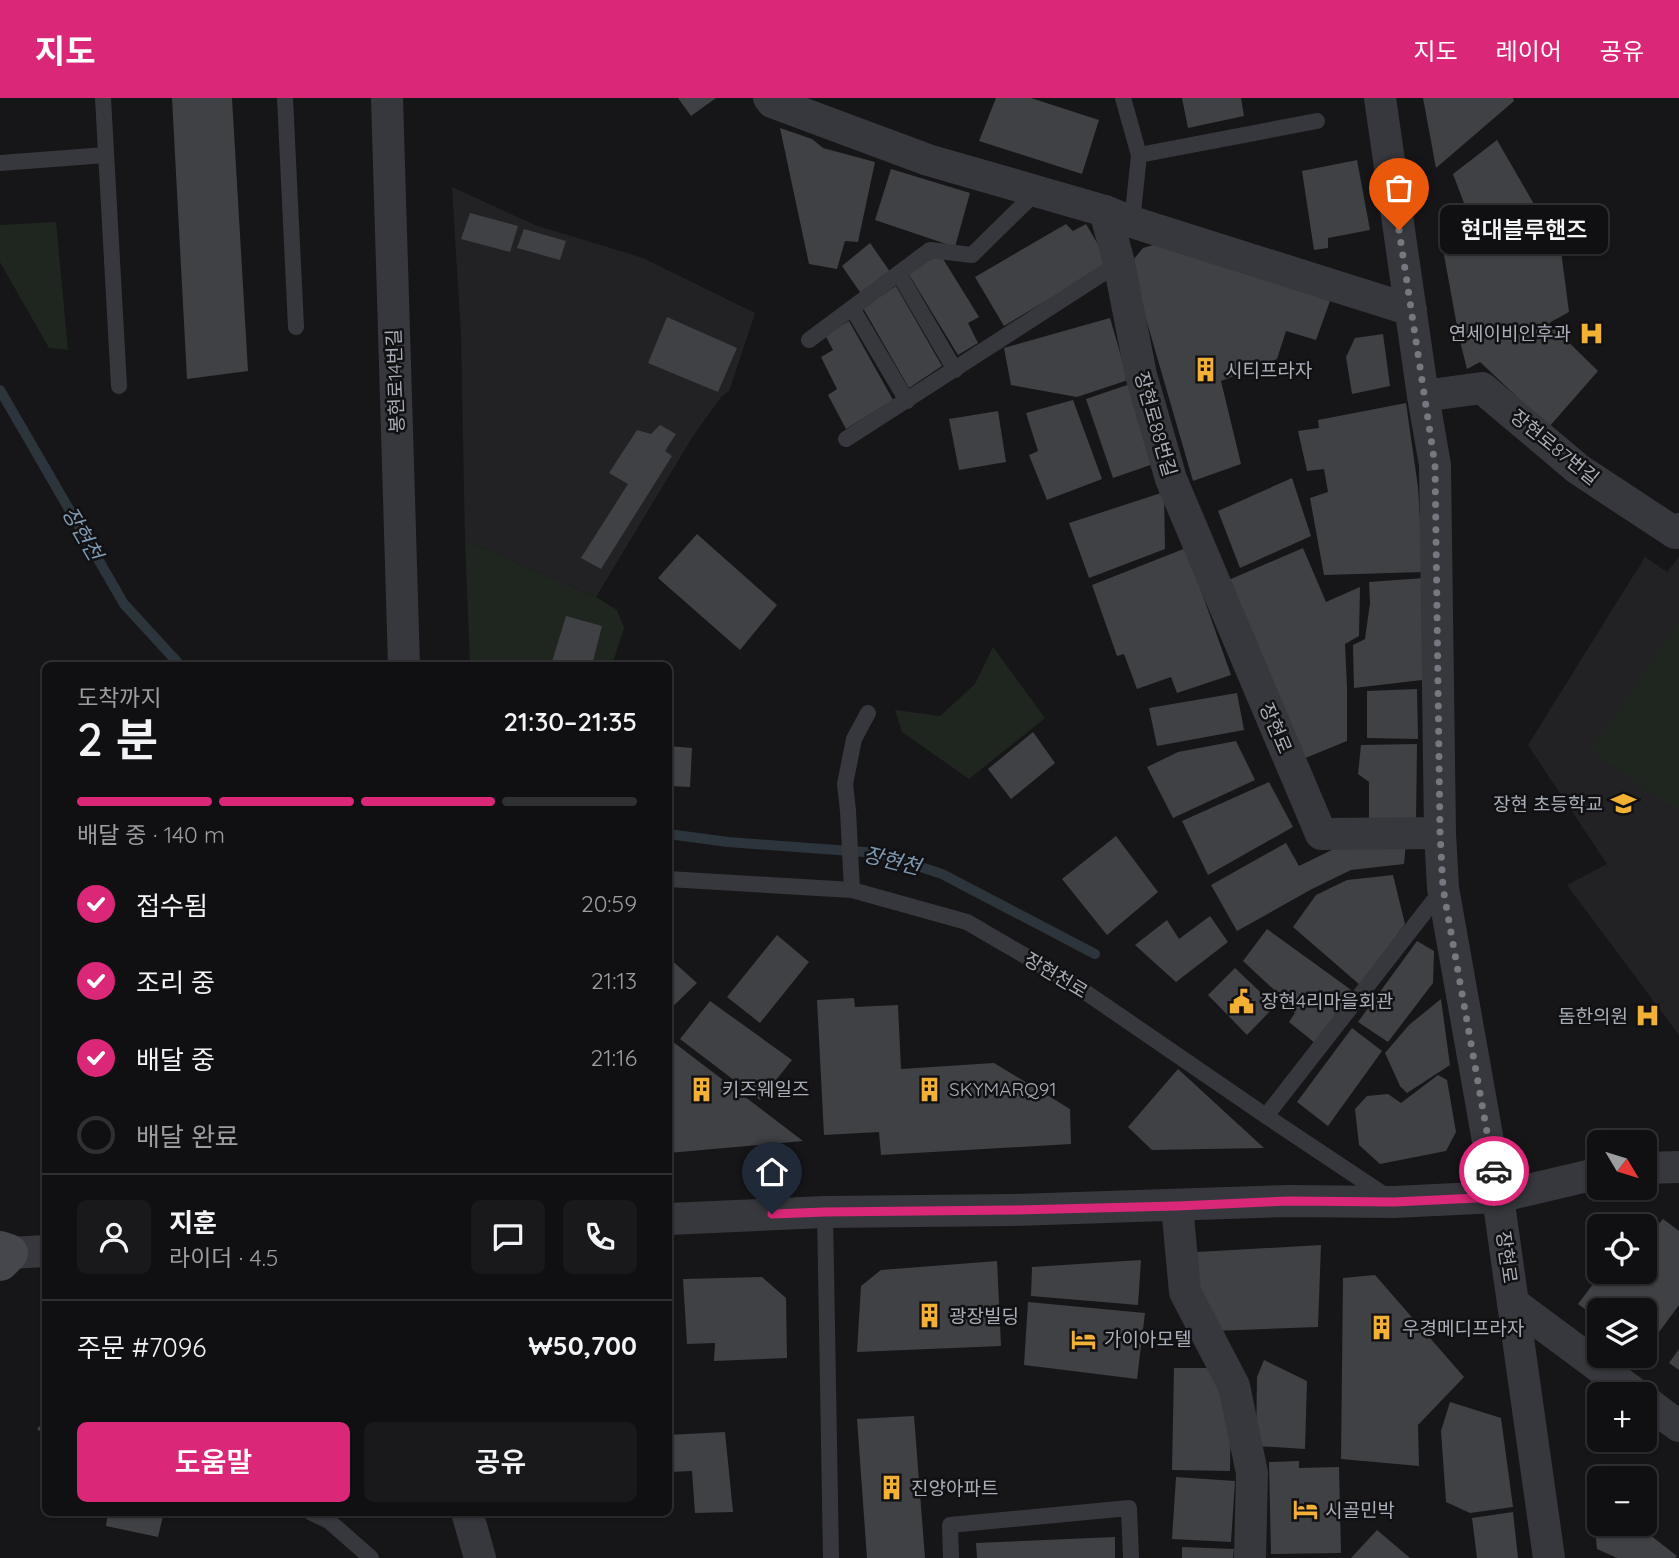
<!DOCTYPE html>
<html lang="ko">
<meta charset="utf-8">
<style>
:root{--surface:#101012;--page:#19191b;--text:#f1f3f6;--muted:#9c9d9f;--line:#303032;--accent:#db2777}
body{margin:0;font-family:Quicksand,"Noto Sans KR",sans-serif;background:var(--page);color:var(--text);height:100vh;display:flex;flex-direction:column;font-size:26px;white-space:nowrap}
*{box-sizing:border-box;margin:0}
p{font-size:23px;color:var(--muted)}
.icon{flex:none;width:38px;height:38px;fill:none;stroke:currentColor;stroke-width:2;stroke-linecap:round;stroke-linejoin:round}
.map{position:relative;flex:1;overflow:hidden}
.drawer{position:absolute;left:42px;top:564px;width:630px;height:854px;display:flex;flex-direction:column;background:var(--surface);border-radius:10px;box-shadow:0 2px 5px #0004,0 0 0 2px var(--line)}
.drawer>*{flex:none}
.needle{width:46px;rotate:128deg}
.fabs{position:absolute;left:1587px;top:1032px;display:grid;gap:14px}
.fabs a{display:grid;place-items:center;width:70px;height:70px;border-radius:10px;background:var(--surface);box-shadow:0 2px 5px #0004,0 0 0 2px var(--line);font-size:35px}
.pin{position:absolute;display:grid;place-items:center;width:60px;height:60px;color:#fff;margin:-72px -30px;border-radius:50% 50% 50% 0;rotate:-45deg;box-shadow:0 0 7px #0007}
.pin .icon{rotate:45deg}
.courier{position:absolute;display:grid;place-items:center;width:70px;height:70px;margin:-35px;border:5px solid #db2777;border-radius:50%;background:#fff;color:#222;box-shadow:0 2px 9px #0007}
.bubble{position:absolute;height:49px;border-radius:10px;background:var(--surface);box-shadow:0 2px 5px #0004,0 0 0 2px var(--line);font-size:23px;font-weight:600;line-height:49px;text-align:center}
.overview em{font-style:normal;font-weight:600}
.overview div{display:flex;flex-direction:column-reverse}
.overview{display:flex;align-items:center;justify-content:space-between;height:119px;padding:0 35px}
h1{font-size:46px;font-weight:600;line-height:52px}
.bar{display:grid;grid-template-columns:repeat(4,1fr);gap:10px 7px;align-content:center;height:84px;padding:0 35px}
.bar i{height:9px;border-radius:5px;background:var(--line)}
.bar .current{background:var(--accent)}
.bar p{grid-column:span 4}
.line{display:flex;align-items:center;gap:18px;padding:0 35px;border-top:2px solid var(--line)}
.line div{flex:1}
.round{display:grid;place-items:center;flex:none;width:74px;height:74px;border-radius:10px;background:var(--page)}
ol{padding:0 35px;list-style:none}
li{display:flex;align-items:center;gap:21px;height:77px}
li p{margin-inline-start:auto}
li .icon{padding:7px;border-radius:50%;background:var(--accent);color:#fff;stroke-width:4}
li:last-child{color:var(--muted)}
li i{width:38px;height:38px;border:4px solid var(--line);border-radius:50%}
.action{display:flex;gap:14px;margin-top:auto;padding:14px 35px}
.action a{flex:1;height:80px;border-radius:10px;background:var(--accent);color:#fff;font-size:28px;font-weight:600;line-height:80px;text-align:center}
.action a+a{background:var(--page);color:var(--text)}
header{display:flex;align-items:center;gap:42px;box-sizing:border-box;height:98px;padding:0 35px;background:var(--accent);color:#fff}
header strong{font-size:33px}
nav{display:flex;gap:38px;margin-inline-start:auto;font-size:24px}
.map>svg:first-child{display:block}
.built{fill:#222225}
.green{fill:#1e261f}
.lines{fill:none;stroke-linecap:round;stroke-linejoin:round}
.stream{stroke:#2c353c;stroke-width:10}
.building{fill:#404145}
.service{stroke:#37383d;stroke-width:16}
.minor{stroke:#37383d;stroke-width:32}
.secondary{stroke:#45474d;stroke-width:38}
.done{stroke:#757880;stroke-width:7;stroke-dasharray:0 12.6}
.route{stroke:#db2777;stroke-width:9}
.labels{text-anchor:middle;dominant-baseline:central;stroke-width:5;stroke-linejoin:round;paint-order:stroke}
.poi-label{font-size:19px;fill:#a8adb8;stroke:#111113;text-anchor:start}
.street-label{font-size:19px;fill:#a8adb8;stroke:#111113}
.water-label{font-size:21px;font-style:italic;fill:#7f9bb3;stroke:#111113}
</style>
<header>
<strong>지도</strong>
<nav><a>지도</a><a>레이어</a><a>공유</a></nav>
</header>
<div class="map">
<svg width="1679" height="1460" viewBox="0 0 1679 1460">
<rect width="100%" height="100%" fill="#161618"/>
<g class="built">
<polygon points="452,89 535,127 643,160 755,215 729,293 722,298 693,338 596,499 465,442 461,238"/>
<polygon points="1645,459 1667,474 1679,459 1679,937 1567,787 1607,766 1528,647"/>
</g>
<g class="green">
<polygon points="56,124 68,252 49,250 0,164 0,127"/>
<polygon points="465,442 596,499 617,512 624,530 612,567 470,567"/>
<polygon points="1679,524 1679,714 1590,652"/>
<polygon points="993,549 1045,620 969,681 902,634 895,612 940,618 975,586"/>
</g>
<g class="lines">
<g class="stream">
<polyline points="0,292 124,506 180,567"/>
<polyline points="668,736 728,744 878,755 942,776 1095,856"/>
</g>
</g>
<g class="building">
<polygon points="172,0 232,0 248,273 187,281"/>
<polygon points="678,0 716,0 691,18"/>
<polygon points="996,0 1031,0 1099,22 1082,76 979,43"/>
<polygon points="1182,0 1241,0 1244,18 1188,30"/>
<polygon points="1423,0 1513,0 1514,3 1436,70"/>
<polygon points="780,30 812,41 823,50 875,64 858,144 845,143 837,171 809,166"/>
<polygon points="1497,42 1561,153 1569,214 1549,225 1598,273 1549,329 1480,264 1467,271 1459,239 1442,146 1476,137 1453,76"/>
<polygon points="1357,62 1370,132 1328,140 1328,150 1314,152 1302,73"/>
<polygon points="891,71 970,95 955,149 875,122"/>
<polygon points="470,115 518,128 510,154 461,141"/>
<polygon points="1066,126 1073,133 1086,126 1109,165 1004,228 975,179"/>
<polygon points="524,131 566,143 560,162 517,150"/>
<polygon points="870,145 891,175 862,197 842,168"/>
<polygon points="1157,146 1330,203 1316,242 1286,233 1277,261 1221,283 1241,366 1193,383 1133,176 1133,162 1143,150"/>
<polygon points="940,156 979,219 968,225 978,245 958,257 908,175"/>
<polygon points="896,188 942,268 909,290 863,210"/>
<polygon points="667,219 737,250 718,294 648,265"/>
<polygon points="1110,220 1128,282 1077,299 1011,287 1004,250"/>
<polygon points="849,223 893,302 846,331 828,297 837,291 821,259 833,252 825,237"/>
<polygon points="1383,236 1390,288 1352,296 1346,259 1355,240"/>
<polygon points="1136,284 1162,363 1113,380 1086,301"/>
<polygon points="1073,302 1102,381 1047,402 1029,357 1038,353 1026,315"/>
<polygon points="1406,305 1418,389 1423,474 1324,477 1310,400 1328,394 1324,371 1307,373 1298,333 1319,330 1318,322"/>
<polygon points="998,313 1006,364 959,372 949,321"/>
<polygon points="660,327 676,336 665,353 672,358 601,471 581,460 628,386 609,375 637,332 651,336"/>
<polygon points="1292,380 1311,438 1240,470 1218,413"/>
<polygon points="1164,394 1165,451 1089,480 1069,425"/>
<polygon points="697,436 777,507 740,552 658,480"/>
<polygon points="1186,450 1231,577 1177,595 1171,579 1137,591 1124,556 1117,558 1092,487"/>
<polygon points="1303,450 1326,504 1360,489 1359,538 1345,546 1347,589 1347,643 1298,663 1224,484"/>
<polygon points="1424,480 1422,582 1354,590 1353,547 1365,541 1370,505 1369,484"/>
<polygon points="566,518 602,528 592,567 551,567"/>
<polygon points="1417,591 1418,641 1367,640 1367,593"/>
<polygon points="1237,595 1244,632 1157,648 1149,610"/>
<polygon points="1033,634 1055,665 1011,701 988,671"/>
<polygon points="1236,643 1255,682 1173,720 1147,669 1178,654"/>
<polygon points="1417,646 1416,723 1369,726 1369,684 1358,676 1361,647"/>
<polygon points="668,648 692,650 690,689 668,688"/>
<polygon points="1269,684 1293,729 1208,777 1182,723"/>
<polygon points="1116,738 1158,794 1107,837 1062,781"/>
<polygon points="1286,745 1299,768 1342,747 1406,745 1404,766 1351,772 1312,791 1237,833 1211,787"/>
<polygon points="1393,777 1405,826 1360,887 1293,829 1316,797 1347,782"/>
<polygon points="1210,818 1228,844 1176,884 1135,847 1167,822 1179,841"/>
<polygon points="1267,831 1354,894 1315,945 1289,924 1295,915 1285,902 1243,863"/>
<polygon points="777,837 809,864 760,925 727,899"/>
<polygon points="1417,843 1434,853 1433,885 1388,944 1358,924"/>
<polygon points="668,859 697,885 668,913"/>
<polygon points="1235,870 1275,908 1247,937 1208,897"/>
<polygon points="854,900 855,909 898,907 901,971 994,965 1070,1011 1071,1046 881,1057 879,1034 824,1037 817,902"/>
<polygon points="1441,901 1450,967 1407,995 1400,988 1385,955 1409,927"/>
<polygon points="710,903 792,962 760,1002 680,941"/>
<polygon points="1352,930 1382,953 1328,1028 1297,1004"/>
<polygon points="668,940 803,1043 668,1055"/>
<polygon points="1178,971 1264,1050 1152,1052 1128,1029"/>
<polygon points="1438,977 1447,982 1456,1034 1446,1053 1380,1066 1359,1047 1355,1011 1367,998 1388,996 1401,1005"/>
<polygon points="1644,1120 1657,1128 1663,1121 1679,1133 1679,1207 1645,1253 1645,1213 1600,1213 1600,1222 1578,1206 1602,1174 1645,1174 1645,1129 1637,1129"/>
<polygon points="1321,1147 1318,1229 1213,1233 1199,1204 1197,1154"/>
<polygon points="1141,1162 1138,1207 1031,1198 1032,1169"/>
<polygon points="997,1163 1001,1248 857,1254 861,1188 881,1172"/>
<polygon points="1375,1177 1464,1279 1418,1327 1419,1368 1341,1361 1343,1180"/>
<polygon points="762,1179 786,1200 787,1260 714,1263 715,1245 687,1246 683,1181"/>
<polygon points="1028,1204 1145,1215 1137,1281 1024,1267"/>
<polygon points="1679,1251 1679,1272 1669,1265"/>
<polygon points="1264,1262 1307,1283 1305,1351 1256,1348 1257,1279"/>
<polygon points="1174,1270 1212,1270 1231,1308 1230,1373 1172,1372"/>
<polygon points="1450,1304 1501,1320 1513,1409 1470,1415 1446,1404 1441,1333"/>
<polygon points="914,1318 925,1460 867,1460 857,1321"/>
<polygon points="46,1321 46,1338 37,1331"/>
<polygon points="725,1334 733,1414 695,1415 692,1373 668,1374 668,1337"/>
<polygon points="1299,1363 1299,1370 1339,1369 1341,1455 1271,1456 1269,1364"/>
<polygon points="1176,1379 1235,1383 1231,1444 1172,1441"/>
<polygon points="1591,1392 1600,1399 1600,1426 1636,1426 1677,1458 1675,1460 1617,1460 1597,1451"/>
<polygon points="108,1414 164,1414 158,1439 106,1428"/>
<polygon points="1513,1414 1518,1460 1477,1460 1472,1420"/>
<polygon points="1377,1432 1410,1460 1351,1460"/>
<polygon points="1115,1439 1115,1460 977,1460 976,1445"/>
<polygon points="1182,1449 1234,1451 1233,1460 1182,1460"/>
</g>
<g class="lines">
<g class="service">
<polyline points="103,0 119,288"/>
<polyline points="285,0 296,229"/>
<polyline points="1123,0 1139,57"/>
<polyline points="0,65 106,57"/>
<polyline points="1132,124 1139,57 1317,23"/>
<polyline points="899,176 955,272"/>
<polyline points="852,210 907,303"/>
<polyline points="809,242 930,152 972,157 1036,94"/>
<polyline points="846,341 1119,165"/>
<polyline points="668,781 852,792 967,824 1075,887 1266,1018 1386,1098"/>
<polyline points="852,792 848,713 845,686 854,641 868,615"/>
<polyline points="1266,1018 1442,792"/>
<polyline points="825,1114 831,1460"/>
<polyline points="310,1414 329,1423 371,1460"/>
<polyline points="951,1460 950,1427 1129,1410 1131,1460"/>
</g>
<g class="minor">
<polyline points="387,0 404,567"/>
<polyline points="769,0 772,4 928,62 1105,113 1132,124 1411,212"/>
<polyline points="1380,0 1423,298 1435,367 1440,735 1443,790 1498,1099 1549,1460"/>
<polyline points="1105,113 1119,165 1141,277 1171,381 1321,736 1440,735"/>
<polyline points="1423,298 1482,290 1578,371 1675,435 1679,431"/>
<polyline points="1645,1070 1679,1069"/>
<polyline points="1177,1108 1185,1194 1234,1288 1252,1375 1250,1460"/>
<polyline points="668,1121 825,1114 1013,1112 1288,1103 1394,1104 1498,1099 1600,1075"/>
<polyline points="9,1155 46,1153"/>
<polyline points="1513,1205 1637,1297"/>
<polyline points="1645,1303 1679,1328"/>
<polyline points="467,1414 480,1460"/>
</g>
<polyline class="secondary" points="0,1152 9,1155 0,1164"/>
</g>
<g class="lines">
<polyline class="done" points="1399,132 1435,367 1440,734 1443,790 1494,1073"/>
<polyline class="route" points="772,1116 825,1114 1013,1112 1177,1108 1289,1103 1394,1104 1498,1099 1494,1073"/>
</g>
<defs>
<symbol id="hospital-bare" viewBox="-9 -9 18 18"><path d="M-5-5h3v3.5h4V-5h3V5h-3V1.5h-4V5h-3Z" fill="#f2b134" stroke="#111113" stroke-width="2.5" paint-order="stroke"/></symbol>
<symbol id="building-bare" viewBox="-9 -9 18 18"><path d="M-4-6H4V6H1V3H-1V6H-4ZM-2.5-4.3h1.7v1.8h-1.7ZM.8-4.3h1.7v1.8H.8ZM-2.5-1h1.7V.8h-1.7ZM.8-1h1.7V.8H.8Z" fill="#f2b134" stroke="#111113" stroke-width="2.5" paint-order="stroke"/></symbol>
<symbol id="school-bare" viewBox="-9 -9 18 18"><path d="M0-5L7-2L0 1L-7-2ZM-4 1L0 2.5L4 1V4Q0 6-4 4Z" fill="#f2b134" stroke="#111113" stroke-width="2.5" paint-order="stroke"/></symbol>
<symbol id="civic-bare" viewBox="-9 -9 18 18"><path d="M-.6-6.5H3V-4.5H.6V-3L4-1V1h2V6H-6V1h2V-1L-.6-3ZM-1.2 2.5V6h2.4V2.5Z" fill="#f2b134" stroke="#111113" stroke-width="2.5" paint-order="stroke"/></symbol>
<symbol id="hotel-bare" viewBox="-9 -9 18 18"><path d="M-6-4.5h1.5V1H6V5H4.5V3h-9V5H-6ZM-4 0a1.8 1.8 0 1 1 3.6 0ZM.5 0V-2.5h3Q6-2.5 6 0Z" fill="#f2b134" stroke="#111113" stroke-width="2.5" paint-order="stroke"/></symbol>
</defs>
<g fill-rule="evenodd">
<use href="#hospital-bare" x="1574" y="218" width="35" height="35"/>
<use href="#building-bare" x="1188" y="254" width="35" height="35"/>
<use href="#school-bare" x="1606" y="688" width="35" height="35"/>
<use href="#civic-bare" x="1224" y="886" width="35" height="35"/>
<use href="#hospital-bare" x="1630" y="900" width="35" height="35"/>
<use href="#building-bare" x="684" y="974" width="35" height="35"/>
<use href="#building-bare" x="912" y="974" width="35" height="35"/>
<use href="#building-bare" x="912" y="1200" width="35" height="35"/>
<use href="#building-bare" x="1364" y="1212" width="35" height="35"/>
<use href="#hotel-bare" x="1066" y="1224" width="35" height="35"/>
<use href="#building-bare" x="874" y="1372" width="35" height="35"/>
<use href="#hotel-bare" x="1288" y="1394" width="35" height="35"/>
</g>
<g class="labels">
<g class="poi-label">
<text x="1571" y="235" text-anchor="end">연세이비인후과</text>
<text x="1225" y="272">시티프라자</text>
<text x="1603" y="706" text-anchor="end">장현 초등학교</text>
<text x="1261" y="903">장현4리마을회관</text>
<text x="1628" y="918" text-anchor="end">돔한의원</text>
<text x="722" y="991">키즈웨일즈</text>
<text x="949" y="991">SKYMARQ91</text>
<text x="949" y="1218">광장빌딩</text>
<text x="1402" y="1230">우경메디프라자</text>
<text x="1104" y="1241">가이아모텔</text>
<text x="911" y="1390">진양아파트</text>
<text x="1325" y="1412">시골민박</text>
</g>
<g class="street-label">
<text transform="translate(395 283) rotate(-92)">봉현로14번길</text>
<text transform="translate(1156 326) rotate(74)">장현로88번길</text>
<text transform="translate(1555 349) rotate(39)">장현로87번길</text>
<text transform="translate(1276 630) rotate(67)">장현로</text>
<text transform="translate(1056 877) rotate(31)">장현천로</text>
<text transform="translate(1507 1159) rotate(82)">장현로</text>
</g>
<g class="water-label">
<text transform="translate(83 435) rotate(60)">장현천</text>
<text transform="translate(892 762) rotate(14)">장현천</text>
</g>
</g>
</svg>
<div class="fabs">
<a><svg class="needle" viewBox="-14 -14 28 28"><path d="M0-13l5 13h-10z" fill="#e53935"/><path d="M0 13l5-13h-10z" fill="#9c9d9f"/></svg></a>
<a><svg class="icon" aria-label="locate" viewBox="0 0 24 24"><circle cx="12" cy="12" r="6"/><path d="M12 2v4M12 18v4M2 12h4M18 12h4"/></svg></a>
<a><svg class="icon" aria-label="layers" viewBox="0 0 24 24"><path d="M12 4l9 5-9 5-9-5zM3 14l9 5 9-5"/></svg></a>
<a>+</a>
<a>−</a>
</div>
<div class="pin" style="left:1399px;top:132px;background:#ea580c"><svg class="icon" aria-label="bag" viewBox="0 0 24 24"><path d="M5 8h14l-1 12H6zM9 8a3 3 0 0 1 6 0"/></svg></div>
<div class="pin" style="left:772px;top:1116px;background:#1f2937"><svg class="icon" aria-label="home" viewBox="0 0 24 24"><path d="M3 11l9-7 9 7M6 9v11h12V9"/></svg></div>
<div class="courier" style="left:1494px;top:1073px"><svg class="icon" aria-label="car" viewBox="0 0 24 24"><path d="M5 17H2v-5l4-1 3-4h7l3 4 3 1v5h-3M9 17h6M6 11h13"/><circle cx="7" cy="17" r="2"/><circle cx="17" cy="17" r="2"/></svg></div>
<div class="bubble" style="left:1440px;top:107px;width:168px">현대블루핸즈</div>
<section class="drawer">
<div class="overview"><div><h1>2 분</h1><p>도착까지</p></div><em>21:30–21:35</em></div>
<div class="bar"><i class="current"></i><i class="current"></i><i class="current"></i><i></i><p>배달 중 · 140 m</p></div>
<ol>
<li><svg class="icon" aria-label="check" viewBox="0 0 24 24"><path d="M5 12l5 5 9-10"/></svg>접수됨<p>20:59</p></li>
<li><svg class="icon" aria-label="check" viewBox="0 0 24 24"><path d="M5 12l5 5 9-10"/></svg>조리 중<p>21:13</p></li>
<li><svg class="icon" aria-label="check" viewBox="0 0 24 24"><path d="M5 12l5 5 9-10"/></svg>배달 중<p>21:16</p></li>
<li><i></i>배달 완료</li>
</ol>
<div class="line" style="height:126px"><a class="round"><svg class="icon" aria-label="person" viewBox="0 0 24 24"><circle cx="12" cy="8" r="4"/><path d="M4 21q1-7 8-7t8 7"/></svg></a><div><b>지훈</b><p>라이더 · 4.5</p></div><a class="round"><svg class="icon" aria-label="chat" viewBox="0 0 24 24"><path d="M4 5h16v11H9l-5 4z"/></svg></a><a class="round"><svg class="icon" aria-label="phone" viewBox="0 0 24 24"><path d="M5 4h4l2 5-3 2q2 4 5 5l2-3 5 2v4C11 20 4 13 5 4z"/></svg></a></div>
<div class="line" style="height:91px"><div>주문 #7096</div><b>₩50,700</b></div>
<div class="action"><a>도움말</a><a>공유</a></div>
</section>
</div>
